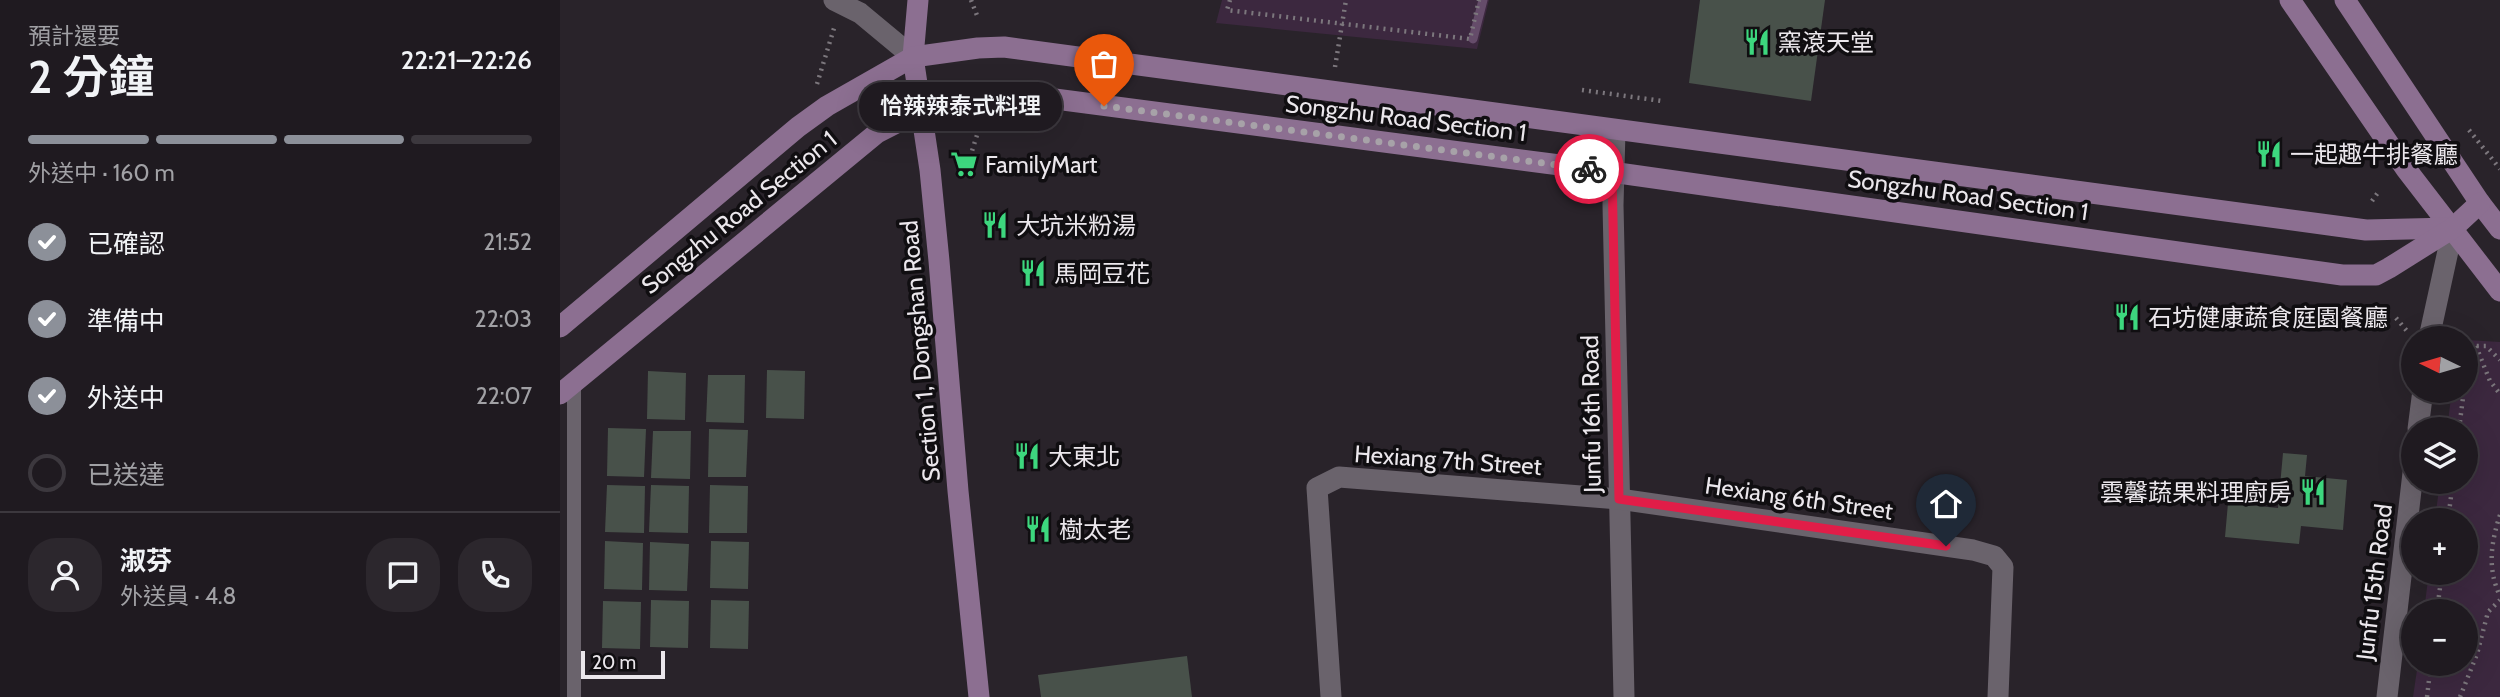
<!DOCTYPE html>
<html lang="zh-TW">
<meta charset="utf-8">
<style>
:root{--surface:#1f1a20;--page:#2c272d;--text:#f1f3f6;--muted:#a1a1a5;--line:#3c383e;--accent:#8c9099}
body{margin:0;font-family:Cabin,"Noto Sans TC",sans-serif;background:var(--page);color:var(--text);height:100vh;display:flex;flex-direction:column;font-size:26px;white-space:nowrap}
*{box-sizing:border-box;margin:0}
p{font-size:23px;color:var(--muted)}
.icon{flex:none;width:38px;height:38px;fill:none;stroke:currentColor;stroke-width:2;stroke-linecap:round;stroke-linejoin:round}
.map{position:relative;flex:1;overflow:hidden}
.drawer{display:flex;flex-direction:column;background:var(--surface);width:560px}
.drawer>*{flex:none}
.needle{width:46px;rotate:275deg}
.tools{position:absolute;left:1841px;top:326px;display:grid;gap:14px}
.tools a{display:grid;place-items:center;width:77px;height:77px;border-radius:50%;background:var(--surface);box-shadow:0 7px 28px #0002,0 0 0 2px var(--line);font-size:35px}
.scale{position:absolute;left:21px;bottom:18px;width:84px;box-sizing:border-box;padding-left:7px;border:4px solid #ebe7ec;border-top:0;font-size:19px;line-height:24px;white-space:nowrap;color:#ebe7ec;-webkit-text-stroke:5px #100e11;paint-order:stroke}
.pin{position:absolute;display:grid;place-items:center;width:60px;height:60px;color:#fff;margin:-72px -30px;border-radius:50% 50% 50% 0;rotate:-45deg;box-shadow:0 0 7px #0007}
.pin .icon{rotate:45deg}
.courier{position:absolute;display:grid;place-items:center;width:70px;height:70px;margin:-35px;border:5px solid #e11d48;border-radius:50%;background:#fff;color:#222;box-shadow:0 2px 9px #0007}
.bubble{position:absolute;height:49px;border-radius:24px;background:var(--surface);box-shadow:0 7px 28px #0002,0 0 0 2px var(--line);font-size:23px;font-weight:600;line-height:49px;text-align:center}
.head em{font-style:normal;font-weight:600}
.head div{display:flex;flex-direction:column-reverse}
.head{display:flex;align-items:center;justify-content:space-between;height:119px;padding:0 28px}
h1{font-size:46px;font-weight:600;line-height:52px}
.bar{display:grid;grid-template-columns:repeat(4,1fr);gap:10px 7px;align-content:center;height:84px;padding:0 28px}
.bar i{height:9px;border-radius:5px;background:var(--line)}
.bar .selected{background:var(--accent)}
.bar p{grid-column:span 4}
.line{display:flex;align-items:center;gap:18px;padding:0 28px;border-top:2px solid var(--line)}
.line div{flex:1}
.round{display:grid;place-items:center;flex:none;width:74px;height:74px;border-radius:28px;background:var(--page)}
ol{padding:0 28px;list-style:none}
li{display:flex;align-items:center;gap:21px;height:77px}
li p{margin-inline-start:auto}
li .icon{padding:7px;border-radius:50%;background:var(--accent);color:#fff;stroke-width:4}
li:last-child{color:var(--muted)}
li i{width:38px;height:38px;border:4px solid var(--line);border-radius:50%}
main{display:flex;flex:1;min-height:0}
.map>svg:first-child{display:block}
.green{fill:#3c283f}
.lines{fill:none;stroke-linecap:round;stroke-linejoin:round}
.stream{stroke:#654c6a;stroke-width:9}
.building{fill:#48514a}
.path{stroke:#7c777d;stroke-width:4.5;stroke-dasharray:2 5;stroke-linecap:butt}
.lane{stroke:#6a636c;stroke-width:14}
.street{stroke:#6a636c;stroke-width:21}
.secondary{stroke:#8c6f91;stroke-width:21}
.done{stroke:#a7a2a8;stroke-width:7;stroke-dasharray:0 12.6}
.route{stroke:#e11d48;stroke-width:9}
.labels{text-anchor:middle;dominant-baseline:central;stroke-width:7;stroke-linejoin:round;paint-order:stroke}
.poi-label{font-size:24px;fill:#ebe7ec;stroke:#100e11;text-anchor:start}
.street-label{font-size:24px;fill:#ebe7ec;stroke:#100e11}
</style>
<main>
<section class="drawer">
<div class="head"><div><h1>2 分鐘</h1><p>預計還要</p></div><em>22:21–22:26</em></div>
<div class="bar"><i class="selected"></i><i class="selected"></i><i class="selected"></i><i></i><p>外送中 · 160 m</p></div>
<ol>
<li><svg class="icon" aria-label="check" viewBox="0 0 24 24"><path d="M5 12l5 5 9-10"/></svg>已確認<p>21:52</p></li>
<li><svg class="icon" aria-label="check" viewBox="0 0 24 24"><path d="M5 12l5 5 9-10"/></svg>準備中<p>22:03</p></li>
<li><svg class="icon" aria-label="check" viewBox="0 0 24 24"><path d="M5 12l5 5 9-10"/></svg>外送中<p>22:07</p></li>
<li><i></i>已送達</li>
</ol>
<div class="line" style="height:126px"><a class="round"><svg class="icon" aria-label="person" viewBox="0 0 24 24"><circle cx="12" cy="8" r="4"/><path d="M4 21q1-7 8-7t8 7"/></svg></a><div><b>淑芬</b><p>外送員 · 4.8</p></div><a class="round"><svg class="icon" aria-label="chat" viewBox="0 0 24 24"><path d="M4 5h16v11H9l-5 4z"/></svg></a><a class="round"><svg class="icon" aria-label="phone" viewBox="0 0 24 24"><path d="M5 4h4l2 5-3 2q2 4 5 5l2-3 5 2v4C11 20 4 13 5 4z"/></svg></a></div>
</section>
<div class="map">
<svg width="1940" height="697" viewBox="0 0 1940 697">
<rect width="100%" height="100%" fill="#29232a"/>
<g class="green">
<polygon points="662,0 929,0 917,49 656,23"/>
<polygon points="1907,340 1940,342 1940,697 1853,697 1858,663 1906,663 1906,611 1864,611 1869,572 1906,572 1906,520 1875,520 1880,481 1906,481 1906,429 1887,429 1892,390 1906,390"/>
</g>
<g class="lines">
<polyline class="stream" points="913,39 923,0"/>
</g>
<g class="building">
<polygon points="1140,0 1265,0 1251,101 1129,83"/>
<polygon points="207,370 245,371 244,419 206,418"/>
<polygon points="88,371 126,373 125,420 87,419"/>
<polygon points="148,375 185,375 184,423 146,422"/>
<polygon points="48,428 86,429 84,477 47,476"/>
<polygon points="149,429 188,430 186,477 148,477"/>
<polygon points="93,431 131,431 130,479 91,478"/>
<polygon points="1723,453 1747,455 1745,476 1787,480 1783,530 1741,526 1739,544 1665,537 1668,503 1718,508"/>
<polygon points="47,485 85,486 84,533 45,532"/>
<polygon points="91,485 129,486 128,533 89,532"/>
<polygon points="150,485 188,486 187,533 149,533"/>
<polygon points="45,541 83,543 82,590 44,589"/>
<polygon points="151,541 189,542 188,589 150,588"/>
<polygon points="90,542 129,544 127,591 89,590"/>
<polygon points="91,600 129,601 128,648 90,647"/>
<polygon points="151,600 189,601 188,649 150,648"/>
<polygon points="43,601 81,602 80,649 42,648"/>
<polygon points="627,656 632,697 481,697 478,675"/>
</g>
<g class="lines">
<g class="path">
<polyline points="411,0 418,18"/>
<polyline points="670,0 667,10 910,39 919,0"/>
<polyline points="775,67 786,0"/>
<polyline points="257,84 275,25"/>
<polyline points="1022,90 1102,101"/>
<polyline points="1909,130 1940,169"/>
<polyline points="408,164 417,135"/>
<polyline points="1812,201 1819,191"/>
<polyline points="1836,318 1847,331"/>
<polyline points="1916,346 1930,381 1940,394"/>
<polyline points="1906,376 1909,350 1916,346 1926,346 1940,360"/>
<polyline points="1899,429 1904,390"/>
<path d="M1940,515C1931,542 1927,569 1940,596"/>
<polyline points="1888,520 1893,481"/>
<polyline points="1877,611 1882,572"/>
<polyline points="1867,697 1871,663"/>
<polyline points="1900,697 1917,654 1928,612 1940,600"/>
</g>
<polyline class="lane" points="14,697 14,382"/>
<g class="street">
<polyline points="274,0 300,13 353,57"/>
<polyline points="1055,131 1053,205 1064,697"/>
<polyline points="1869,338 1893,228"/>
<polyline points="1858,429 1863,390"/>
<polyline points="771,697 757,488 779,477 1059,499 1413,550 1434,556 1443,567 1438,697"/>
<polyline points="1827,697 1853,473"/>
</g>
<g class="secondary">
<polyline points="358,0 353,57 370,170 379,261 398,491 419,697"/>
<polyline points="1730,0 1846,169 1940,291"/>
<polyline points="1785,0 1920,203 1940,229"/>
<polyline points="0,327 238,127 267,106 353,57 418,48 444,47 1806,230 1891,228"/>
<polyline points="0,394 317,133 362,110 417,96 449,93 1023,168 1782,275 1816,275 1829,268 1893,228 1920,203"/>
</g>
</g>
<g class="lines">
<polyline class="done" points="544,106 1029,169"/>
<polyline class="route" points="1029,169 1052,173 1059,499 1386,546"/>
</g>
<defs>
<symbol id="restaurant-bare" viewBox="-9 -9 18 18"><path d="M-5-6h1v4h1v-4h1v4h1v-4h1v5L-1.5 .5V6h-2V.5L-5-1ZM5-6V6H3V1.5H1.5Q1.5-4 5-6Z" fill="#3dd77e" stroke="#100e11" stroke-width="2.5" paint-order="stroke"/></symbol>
<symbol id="supermarket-bare" viewBox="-9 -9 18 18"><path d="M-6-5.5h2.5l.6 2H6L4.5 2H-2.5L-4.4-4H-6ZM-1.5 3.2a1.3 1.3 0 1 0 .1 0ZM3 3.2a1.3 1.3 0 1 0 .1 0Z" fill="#3dd77e" stroke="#100e11" stroke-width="2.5" paint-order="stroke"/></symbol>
</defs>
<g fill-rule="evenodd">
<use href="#restaurant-bare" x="1178" y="23" width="38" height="38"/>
<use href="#restaurant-bare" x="1690" y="135" width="38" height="38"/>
<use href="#supermarket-bare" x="385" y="145" width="38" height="38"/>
<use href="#restaurant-bare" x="416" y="206" width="38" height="38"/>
<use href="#restaurant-bare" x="454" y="254" width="38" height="38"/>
<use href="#restaurant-bare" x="1548" y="298" width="38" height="38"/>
<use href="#restaurant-bare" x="448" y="437" width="38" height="38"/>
<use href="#restaurant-bare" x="1734" y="473" width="38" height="38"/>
<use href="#restaurant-bare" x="459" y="510" width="38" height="38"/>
</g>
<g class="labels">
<g class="poi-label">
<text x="1218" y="42">窯滾天堂</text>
<text x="1730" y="154">一起趣牛排餐廳</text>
<text x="425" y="164">FamilyMart</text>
<text x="456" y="225">大坑米粉湯</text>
<text x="494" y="273">馬岡豆花</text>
<text x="1588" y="317">石坊健康蔬食庭園餐廳</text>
<text x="488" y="456">大東北</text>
<text x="1732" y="492" text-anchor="end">雲馨蔬果料理廚房</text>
<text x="499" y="529">樹太老</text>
</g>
<g class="street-label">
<text transform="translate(846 118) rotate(7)">Songzhu Road Section 1</text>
<text transform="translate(1408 195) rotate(8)">Songzhu Road Section 1</text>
<text transform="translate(179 212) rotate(-39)">Songzhu Road Section 1</text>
<text transform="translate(360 351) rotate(-95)">Section 1, Dongshan Road</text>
<text transform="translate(1031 414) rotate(-91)">Junfu 16th Road</text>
<text transform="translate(888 460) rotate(4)">Hexiang 7th Street</text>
<text transform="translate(1239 498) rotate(8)">Hexiang 6th Street</text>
<text transform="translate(1814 582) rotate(-83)">Junfu 15th Road</text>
</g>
</g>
</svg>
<div class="tools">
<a><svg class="needle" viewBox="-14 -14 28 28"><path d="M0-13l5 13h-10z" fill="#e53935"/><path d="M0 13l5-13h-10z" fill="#a1a1a5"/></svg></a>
<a><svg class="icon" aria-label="layers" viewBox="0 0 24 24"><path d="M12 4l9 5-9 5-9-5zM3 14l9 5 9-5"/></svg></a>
<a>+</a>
<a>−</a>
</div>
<div class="scale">20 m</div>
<div class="pin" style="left:544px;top:106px;background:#ea580c"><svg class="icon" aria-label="bag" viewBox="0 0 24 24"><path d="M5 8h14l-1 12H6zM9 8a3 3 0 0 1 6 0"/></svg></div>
<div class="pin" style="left:1386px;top:546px;background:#1f2937"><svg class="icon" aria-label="home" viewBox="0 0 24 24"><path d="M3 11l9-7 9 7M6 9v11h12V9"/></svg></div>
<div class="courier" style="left:1029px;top:169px"><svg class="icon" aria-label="bike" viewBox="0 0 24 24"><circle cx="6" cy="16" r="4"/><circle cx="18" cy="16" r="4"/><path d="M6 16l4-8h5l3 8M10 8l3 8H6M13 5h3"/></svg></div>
<div class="bubble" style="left:299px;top:82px;width:203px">恰辣辣泰式料理</div>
</div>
</main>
